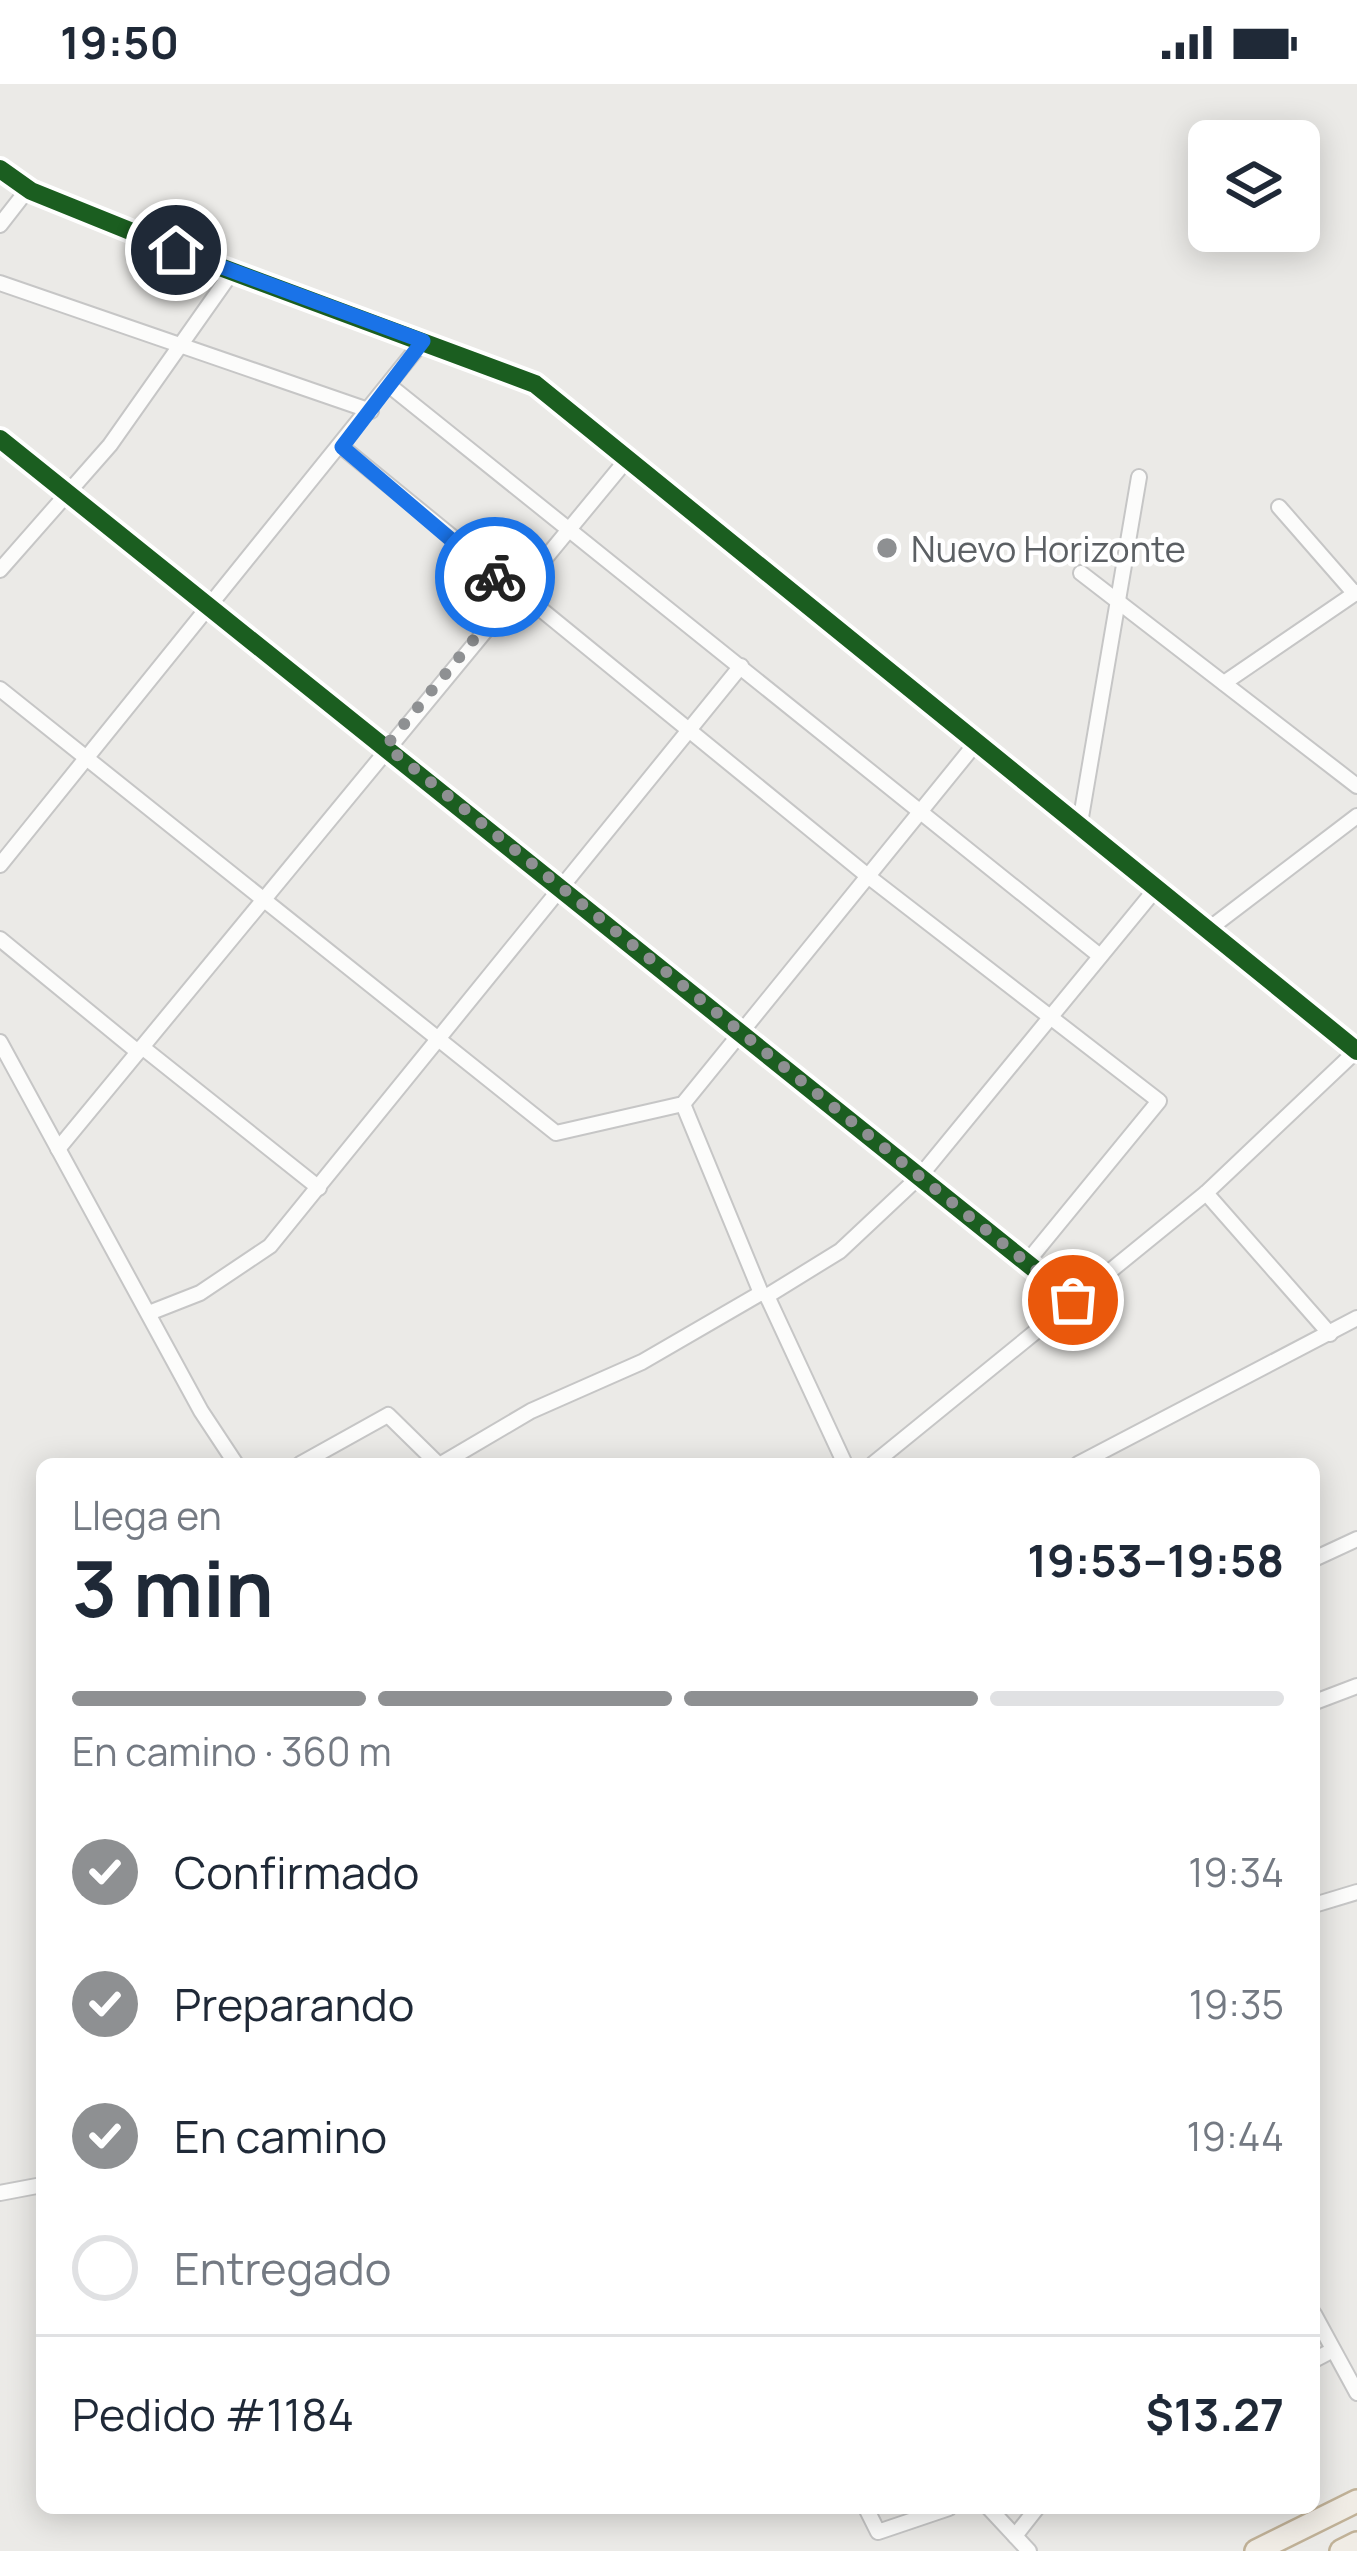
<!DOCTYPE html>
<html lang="es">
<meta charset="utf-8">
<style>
:root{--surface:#fff;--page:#f6f6f7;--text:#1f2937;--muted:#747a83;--line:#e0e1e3;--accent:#8e9092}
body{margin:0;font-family:Manrope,sans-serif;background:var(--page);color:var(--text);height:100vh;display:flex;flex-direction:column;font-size:45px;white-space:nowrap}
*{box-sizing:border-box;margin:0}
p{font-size:39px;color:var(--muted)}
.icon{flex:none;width:66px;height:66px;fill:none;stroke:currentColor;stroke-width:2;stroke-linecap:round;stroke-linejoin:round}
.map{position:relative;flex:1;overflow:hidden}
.sheet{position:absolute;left:36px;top:1374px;width:1284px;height:1056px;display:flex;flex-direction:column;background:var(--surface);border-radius:18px;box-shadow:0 6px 30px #0003}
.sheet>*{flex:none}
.fabs{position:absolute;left:1188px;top:36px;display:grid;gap:24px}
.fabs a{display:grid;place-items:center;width:132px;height:132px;border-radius:18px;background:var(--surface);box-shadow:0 6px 30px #0003;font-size:60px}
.pin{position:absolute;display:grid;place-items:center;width:102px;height:102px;color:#fff;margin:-51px;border:6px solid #fff;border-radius:50%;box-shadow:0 3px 12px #0007}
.courier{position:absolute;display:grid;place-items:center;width:120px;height:120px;margin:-60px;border:9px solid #1a73e8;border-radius:50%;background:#fff;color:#222;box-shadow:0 3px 15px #0007}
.headline em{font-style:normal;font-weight:700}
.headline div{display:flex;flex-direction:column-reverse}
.headline{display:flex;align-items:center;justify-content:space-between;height:204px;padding:0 36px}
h1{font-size:78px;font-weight:700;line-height:90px}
.bar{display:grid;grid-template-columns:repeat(4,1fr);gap:18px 12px;align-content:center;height:144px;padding:0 36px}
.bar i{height:15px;border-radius:9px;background:var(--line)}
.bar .current{background:var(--accent)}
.bar p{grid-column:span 4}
.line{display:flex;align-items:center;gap:30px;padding:0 36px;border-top:3px solid var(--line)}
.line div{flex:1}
ol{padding:0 36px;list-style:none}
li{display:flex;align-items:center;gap:36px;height:132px}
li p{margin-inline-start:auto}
li .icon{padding:12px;border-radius:50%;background:var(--accent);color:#fff;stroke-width:4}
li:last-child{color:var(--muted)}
li i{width:66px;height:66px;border:6px solid var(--line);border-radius:50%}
.status{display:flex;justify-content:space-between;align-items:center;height:84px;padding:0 60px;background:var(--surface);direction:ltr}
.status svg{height:33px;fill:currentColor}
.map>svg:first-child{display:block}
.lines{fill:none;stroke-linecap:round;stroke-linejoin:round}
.minor-casing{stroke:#c6c6c6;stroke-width:18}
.trunk-casing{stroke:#c0b197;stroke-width:26}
.minor{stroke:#fcfcfb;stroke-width:14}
.trunk{stroke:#f0ece5;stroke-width:21}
.cycleway-casing{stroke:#fff;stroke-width:26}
.cycleway{stroke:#1b5e20;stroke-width:18}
.done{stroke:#8e9092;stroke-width:12;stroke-dasharray:0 21.6}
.route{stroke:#1a73e8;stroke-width:15}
.poi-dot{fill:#8e9092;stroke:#fff;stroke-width:4.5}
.labels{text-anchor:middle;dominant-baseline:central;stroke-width:9;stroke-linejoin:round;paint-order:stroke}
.poi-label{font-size:36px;fill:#5c6064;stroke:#fff;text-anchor:start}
</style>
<div class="status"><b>19:50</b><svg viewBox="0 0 49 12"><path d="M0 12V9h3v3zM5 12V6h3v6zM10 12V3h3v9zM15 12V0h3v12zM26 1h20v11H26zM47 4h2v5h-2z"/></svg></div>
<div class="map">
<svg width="1357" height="2467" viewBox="0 0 1357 2467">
<rect width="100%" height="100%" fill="#ebeae7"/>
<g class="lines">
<defs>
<g id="minor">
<polyline points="0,85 31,107 212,180 535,300 1357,967"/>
<polyline points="0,141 28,105"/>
<polyline points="0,199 371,327"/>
<polyline points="390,302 1100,872"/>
<polyline points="0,355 1073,1216"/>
<polyline points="342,363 869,793 1159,1017 1027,1178"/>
<polyline points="1279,423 1355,510"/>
<polyline points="0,486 110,361 232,188"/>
<polyline points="1081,489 1357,702"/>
<polyline points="1224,599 1357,508"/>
<polyline points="0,605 556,1049 683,1020 976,659"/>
<polyline points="1079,745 1139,393"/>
<polyline points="0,781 423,257"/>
<polyline points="1205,848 1357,732"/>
<polyline points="0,855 138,968"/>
<polyline points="0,958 201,1327 236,1380"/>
<polyline points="142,963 319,1104"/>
<polyline points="683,1020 761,1209"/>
<polyline points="58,1065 628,374"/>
<polyline points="1206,1109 1357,966"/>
<polyline points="767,1212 840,1167 921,1091 1154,807"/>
<polyline points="149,1229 200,1209 270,1162 741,582"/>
<polyline points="300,1380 388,1331 438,1380"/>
<polyline points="441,1380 531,1327 642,1278 761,1209 767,1212 845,1380"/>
<polyline points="873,1380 1206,1109 1330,1250"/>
<polyline points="1078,1380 1357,1234"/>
<polyline points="1314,1475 1357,1455"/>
<polyline points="1315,1618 1357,1602"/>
<polyline points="1314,1821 1357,1808"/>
<polyline points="0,2109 42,2101"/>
<polyline points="1314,2230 1357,2309"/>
<polyline points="1314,2276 1333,2266"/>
<polyline points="866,2424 878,2448 949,2424"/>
<polyline points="989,2424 1029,2467"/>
<polyline points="1015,2452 1037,2424"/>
</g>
<g id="trunk">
<polyline points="1256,2467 1357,2417"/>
<polyline points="1341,2467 1357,2459"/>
</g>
</defs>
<use href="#minor" class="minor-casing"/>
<use href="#trunk" class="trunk-casing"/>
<use href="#minor" class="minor"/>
<use href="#trunk" class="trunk"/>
<defs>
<g id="cycleway">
<polyline points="0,85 31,107 212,180 535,300 1357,967"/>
<polyline points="0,355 1073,1216"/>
</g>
</defs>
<use href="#cycleway" class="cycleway-casing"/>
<use href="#cycleway" class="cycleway"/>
</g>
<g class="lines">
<polyline class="done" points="495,493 513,508 386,662 1073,1216"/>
<polyline class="route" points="176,166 423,257 342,363 495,493"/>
</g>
<circle class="poi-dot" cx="887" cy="464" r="12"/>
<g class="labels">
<g class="poi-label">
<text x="911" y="464">Nuevo Horizonte</text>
</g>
</g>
</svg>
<div class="fabs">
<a><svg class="icon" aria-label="layers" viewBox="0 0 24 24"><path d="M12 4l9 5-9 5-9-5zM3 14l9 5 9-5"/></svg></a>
</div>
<div class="pin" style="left:1073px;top:1216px;background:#ea580c"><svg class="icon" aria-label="bag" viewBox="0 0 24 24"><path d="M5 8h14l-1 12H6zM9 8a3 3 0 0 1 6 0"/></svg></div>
<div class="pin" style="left:176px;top:166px;background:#1f2937"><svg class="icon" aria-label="home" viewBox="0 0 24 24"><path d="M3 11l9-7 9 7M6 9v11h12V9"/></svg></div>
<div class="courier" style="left:495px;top:493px"><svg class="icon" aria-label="bike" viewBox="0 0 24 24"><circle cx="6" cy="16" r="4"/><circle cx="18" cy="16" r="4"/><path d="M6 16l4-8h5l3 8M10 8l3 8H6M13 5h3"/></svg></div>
<section class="sheet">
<div class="headline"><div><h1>3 min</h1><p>Llega en</p></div><em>19:53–19:58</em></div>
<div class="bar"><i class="current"></i><i class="current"></i><i class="current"></i><i></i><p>En camino · 360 m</p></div>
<ol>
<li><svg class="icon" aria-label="check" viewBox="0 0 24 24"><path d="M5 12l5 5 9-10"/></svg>Confirmado<p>19:34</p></li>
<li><svg class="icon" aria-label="check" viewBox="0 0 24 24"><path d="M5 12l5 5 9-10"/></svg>Preparando<p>19:35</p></li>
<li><svg class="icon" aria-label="check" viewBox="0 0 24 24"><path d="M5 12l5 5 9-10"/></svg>En camino<p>19:44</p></li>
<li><i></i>Entregado</li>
</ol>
<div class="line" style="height:156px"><div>Pedido #1184</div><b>$13.27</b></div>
</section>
</div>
